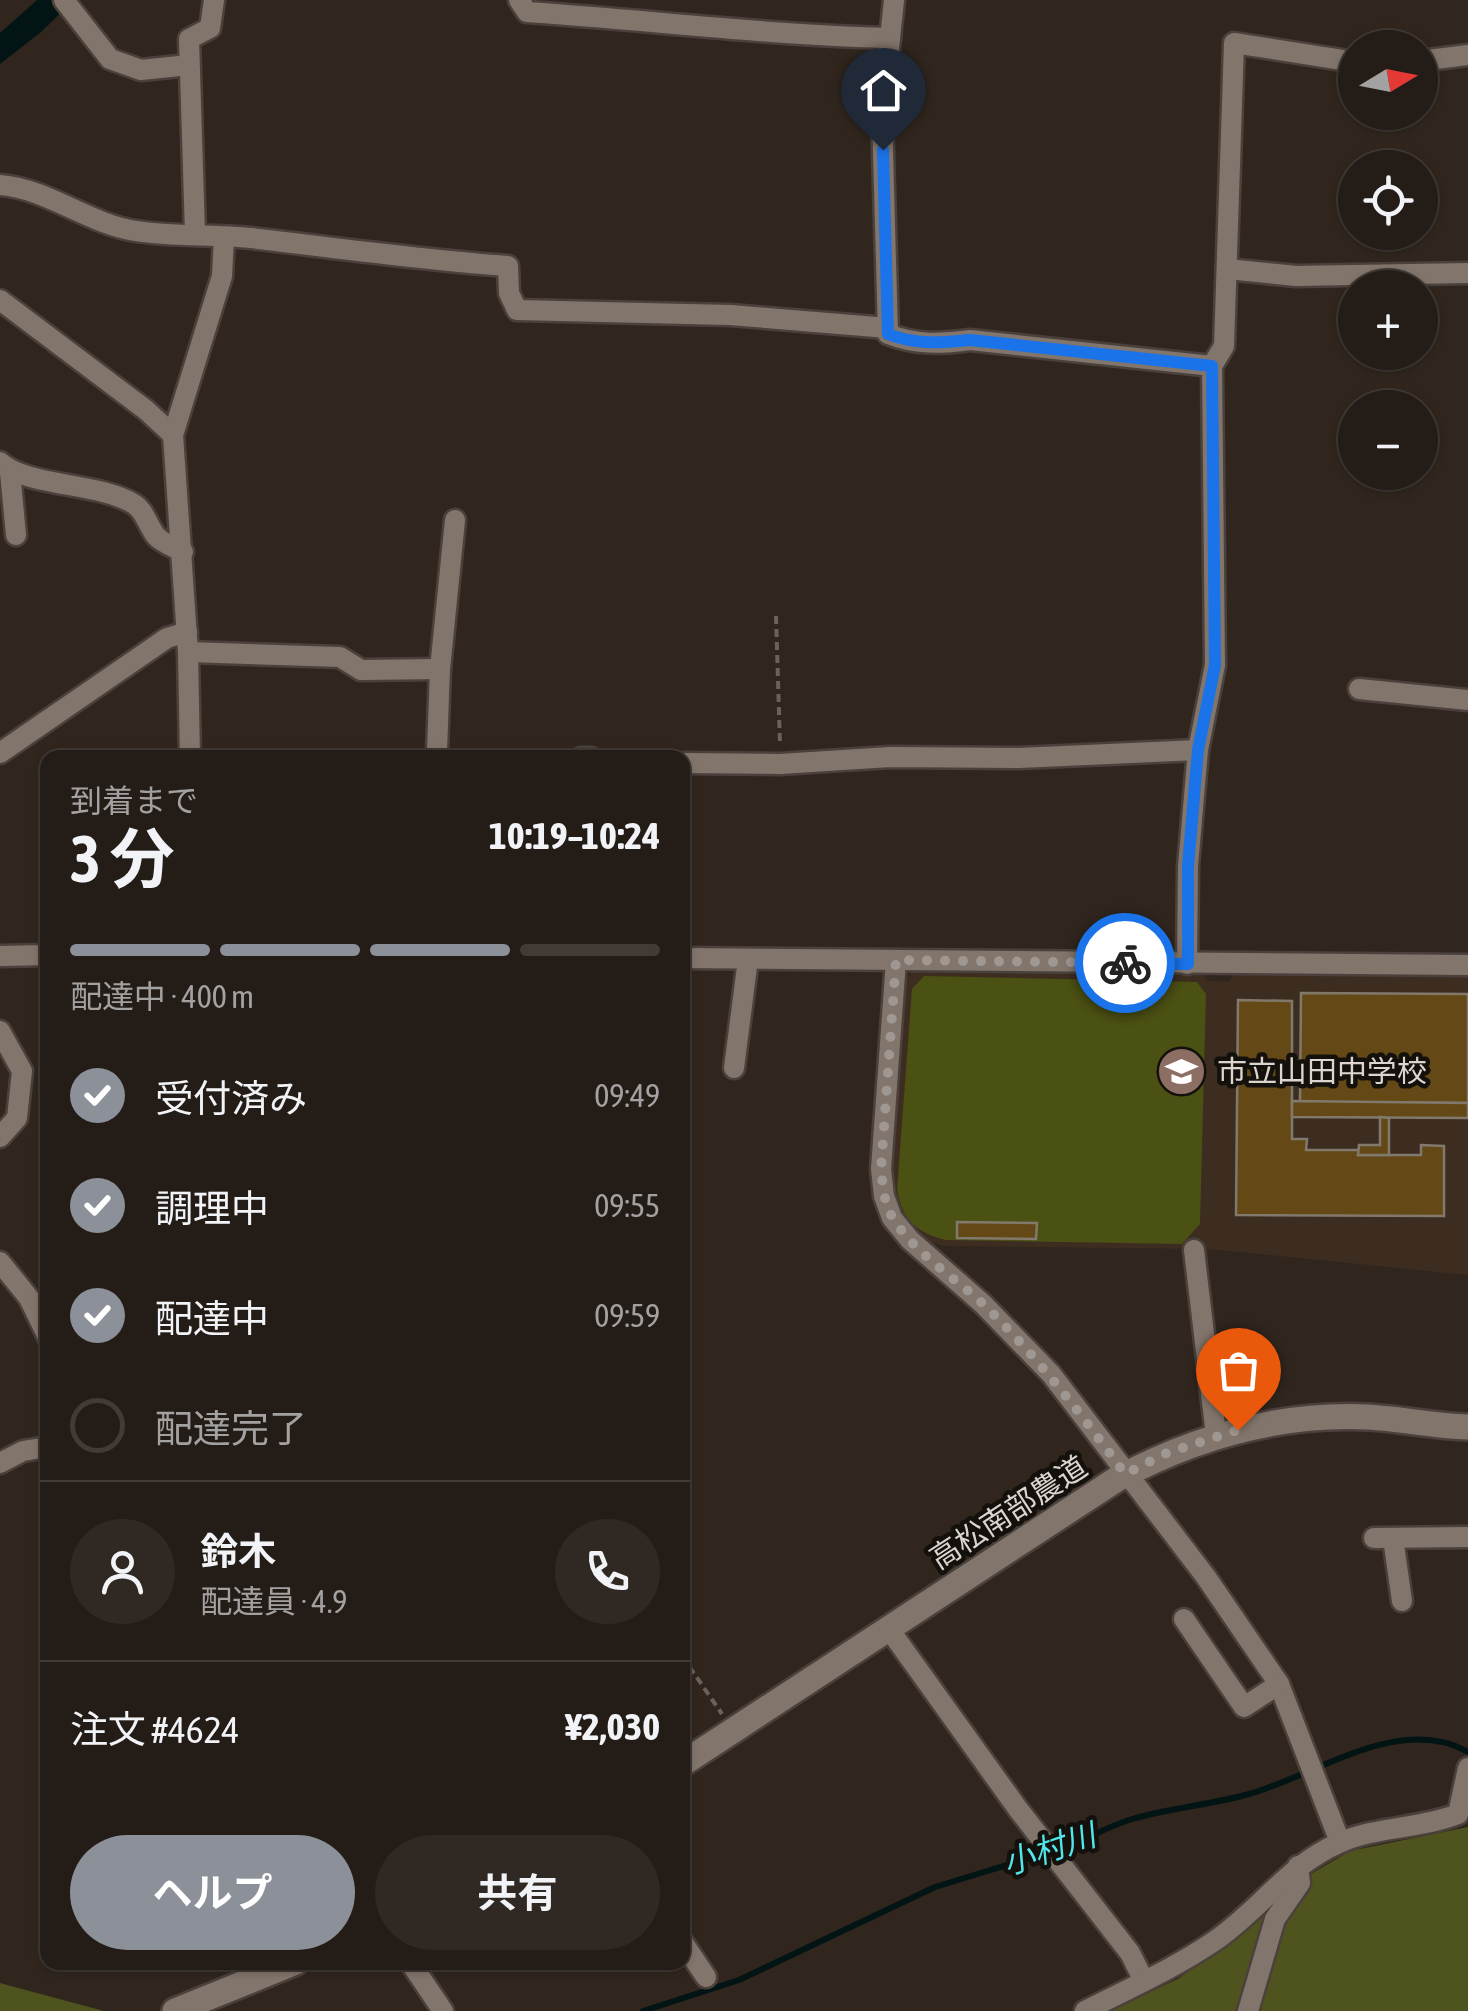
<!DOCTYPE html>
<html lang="ja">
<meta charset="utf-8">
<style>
:root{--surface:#241c16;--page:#302923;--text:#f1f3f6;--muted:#a3a1a1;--line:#413a35;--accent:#8c9099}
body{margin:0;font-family:"Asap Condensed","Noto Sans JP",sans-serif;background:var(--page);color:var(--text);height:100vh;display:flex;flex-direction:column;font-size:38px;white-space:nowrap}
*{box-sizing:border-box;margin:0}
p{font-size:32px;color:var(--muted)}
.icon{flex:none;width:55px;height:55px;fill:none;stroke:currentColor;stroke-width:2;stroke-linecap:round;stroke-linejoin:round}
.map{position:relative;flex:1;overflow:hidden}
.details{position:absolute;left:40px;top:750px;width:650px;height:1220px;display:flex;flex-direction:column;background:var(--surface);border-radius:20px;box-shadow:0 2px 8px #0004,0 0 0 2px var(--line)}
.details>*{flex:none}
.needle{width:65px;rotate:80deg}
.buttons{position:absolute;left:1338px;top:30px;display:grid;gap:20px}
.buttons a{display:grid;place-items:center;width:100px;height:100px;border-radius:50%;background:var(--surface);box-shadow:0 2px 8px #0004,0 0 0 2px var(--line);font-size:50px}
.pin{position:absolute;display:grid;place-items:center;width:85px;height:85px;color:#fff;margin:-102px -42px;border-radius:50% 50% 50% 0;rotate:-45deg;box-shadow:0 0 10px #0007}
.pin .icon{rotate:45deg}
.courier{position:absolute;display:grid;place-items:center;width:100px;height:100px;margin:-50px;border:8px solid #1a73e8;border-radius:50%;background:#fff;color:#222;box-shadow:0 2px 12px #0007}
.headline em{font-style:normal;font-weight:700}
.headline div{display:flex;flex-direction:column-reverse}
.headline{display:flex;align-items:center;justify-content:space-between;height:170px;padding:0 30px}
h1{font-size:65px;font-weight:700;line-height:75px}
.bar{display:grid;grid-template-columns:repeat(4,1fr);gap:15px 10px;align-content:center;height:120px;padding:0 30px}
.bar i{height:12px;border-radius:8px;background:var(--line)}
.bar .active{background:var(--accent)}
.bar p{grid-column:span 4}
.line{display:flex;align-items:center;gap:25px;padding:0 30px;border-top:2px solid var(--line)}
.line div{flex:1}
.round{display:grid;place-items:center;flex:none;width:105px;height:105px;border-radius:52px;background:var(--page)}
ol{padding:0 30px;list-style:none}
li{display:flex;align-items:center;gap:30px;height:110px}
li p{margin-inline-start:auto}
li .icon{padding:10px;border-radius:50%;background:var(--accent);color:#fff;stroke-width:4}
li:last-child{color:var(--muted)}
li i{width:55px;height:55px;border:5px solid var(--line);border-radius:50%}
.button{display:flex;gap:20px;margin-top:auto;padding:20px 30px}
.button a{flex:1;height:115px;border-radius:60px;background:var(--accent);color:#fff;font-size:40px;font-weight:700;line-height:115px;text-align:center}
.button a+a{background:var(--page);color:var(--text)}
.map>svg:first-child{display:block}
.built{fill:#3d2d21}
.green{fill:#4b5013}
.forest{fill:#4f541f}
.water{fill:#031415}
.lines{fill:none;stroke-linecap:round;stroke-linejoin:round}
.stream{stroke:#031415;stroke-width:6}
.building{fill:#644917;stroke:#81796c;stroke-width:2.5}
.minor-casing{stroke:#4b413c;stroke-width:25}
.tertiary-casing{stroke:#4b413c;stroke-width:30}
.path{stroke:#6b625c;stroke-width:4;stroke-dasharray:8 5;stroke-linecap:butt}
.minor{stroke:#82756c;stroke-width:20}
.tertiary{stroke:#82756c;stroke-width:25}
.done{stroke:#9f9791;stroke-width:10;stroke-dasharray:0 18}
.route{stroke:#1a73e8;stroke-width:12}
.labels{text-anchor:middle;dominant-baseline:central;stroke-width:9;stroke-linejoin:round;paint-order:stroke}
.poi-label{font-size:30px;fill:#dbd4cf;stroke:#14100c;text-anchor:start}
.street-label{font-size:30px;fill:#dbd4cf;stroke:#14100c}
.water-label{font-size:32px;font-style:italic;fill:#52e6ea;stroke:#14100c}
</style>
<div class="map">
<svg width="1468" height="2011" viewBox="0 0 1468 2011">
<rect width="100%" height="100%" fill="#30261e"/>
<polygon class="built" points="1468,971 1468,1275 1209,1249 943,1246 918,1238 899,1217 890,1194 889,1161 905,980 912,972 1201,973 1208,981 1228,982 1237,972"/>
<path class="green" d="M924,976L1197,982L1206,994L1200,1224L1182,1244L946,1240C917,1233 903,1221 897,1190L912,989Z"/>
<g class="forest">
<polygon points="1468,1827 1468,2011 1108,2011 1178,1979 1248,1925 1284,1890 1350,1851"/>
<polygon points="0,1983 7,1985 104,2011 0,2011"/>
</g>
<polygon class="water" points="37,0 74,0 41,32 0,64 0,33"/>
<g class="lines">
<g class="stream">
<path d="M1058,1850C1082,1842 1104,1828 1129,1820C1168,1808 1210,1805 1249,1794C1315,1776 1399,1713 1468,1752"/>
<polyline points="643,2011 739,1980 935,1887 1046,1853"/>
</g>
</g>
<g class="building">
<polygon points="1301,993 1468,994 1468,1103 1300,1102"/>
<polygon points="1238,1000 1292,1001 1292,1139 1307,1139 1306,1150 1359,1150 1358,1155 1421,1155 1421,1145 1444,1146 1444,1216 1236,1215"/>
<polygon points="1292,1101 1468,1103 1468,1118 1292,1117"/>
<polygon points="1380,1117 1389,1118 1389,1155 1358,1155 1359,1145 1380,1145"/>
<polygon points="957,1222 1037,1223 1036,1239 957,1238"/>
</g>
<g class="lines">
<defs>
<g id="minor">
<polyline points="64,0 110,59 141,70 189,65"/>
<path d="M519,0L527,12C648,20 768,35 890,38"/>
<path d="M894,0L882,115L888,334C916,345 940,344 970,340L1212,366L1215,665L1198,750L1188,866L1187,964"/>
<polyline points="1420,61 1468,55"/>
<path d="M0,185C49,189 88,224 136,231C174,237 213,234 251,238C337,248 422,260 508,266L509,293L517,310L730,315L888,328"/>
<polyline points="195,234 189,39 210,28 214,0"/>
<polyline points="1227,269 1296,276 1468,273"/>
<polyline points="0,300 146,410 173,435"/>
<polyline points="1212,366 1224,346 1234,43 1355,62"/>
<path d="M0,462C27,487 98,482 134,504C145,511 148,526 156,536C162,543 174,547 183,552"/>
<polyline points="10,472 16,535"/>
<polyline points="188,652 340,657 361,670 440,669"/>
<polyline points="1359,689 1468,700"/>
<polyline points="0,753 167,638 187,632"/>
<polyline points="190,758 188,652 173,435 222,276 224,237"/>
<polyline points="442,758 437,751 440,669 455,520"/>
<polyline points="581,758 591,758"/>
<polyline points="682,763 780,764 890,757 1019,758 1198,750"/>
<polyline points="0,956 48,955"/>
<polyline points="682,958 1468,965"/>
<polyline points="896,960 881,1169 884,1196 892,1218 910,1240 983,1304 1051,1374 1206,1577 1279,1684 1340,1842"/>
<polyline points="0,1031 22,1071 17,1118 0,1137"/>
<polyline points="734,1068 748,959"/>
<polyline points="1194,1250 1216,1435"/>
<polyline points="0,1262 29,1298 48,1337"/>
<polyline points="0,1463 23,1451 47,1447"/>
<polyline points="1374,1538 1468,1537"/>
<polyline points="1393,1538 1402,1601"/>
<polyline points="1184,1619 1244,1707 1279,1684"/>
<polyline points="889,1629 1018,1809 1130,1953 1144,1981"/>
<polyline points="682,1941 706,1977"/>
<polyline points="410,1962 443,2011"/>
<path d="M1085,2011C1128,1989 1173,1969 1213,1942C1258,1912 1288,1865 1339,1843C1377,1826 1420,1829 1458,1814L1468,1768"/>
<polyline points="1248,2011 1275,1919 1300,1883 1298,1866"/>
</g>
<g id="tertiary">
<path d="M682,1764L1117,1479C1195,1437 1278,1413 1368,1417C1402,1419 1434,1426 1468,1427"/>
<polyline points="175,2011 296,1962"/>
</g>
</defs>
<use href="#minor" class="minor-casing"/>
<use href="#tertiary" class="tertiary-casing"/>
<g class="path">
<polyline points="776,616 780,745"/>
<polyline points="682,1656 722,1714"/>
</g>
<use href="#minor" class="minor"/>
<use href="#tertiary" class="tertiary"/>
</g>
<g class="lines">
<path class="done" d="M1125,963L896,960L881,1169C883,1187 884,1205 894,1220C916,1254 954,1277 983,1304C1037,1356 1081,1414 1125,1474L1167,1453L1238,1430"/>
<path class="route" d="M883,150L888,334C916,345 940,343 970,340L1212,366L1215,665L1198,750L1188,866V964L1125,963"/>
</g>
<defs>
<symbol id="school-disc" viewBox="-11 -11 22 22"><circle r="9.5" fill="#8d6e63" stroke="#14100c"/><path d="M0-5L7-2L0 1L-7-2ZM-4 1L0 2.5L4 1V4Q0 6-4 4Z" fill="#fff"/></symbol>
</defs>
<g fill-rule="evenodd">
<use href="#school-disc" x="1154" y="1044" width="55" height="55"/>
</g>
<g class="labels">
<g class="poi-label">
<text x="1217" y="1071">市立山田中学校</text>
</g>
<g class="street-label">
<text transform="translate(1008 1512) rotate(-33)">高松南部農道</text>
</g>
<g class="water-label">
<text transform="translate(1049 1849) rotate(-19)">小村川</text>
</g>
</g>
</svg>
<div class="buttons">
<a><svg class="needle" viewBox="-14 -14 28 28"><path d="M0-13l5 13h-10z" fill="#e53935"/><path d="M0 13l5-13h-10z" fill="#a3a1a1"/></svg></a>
<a><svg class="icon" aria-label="locate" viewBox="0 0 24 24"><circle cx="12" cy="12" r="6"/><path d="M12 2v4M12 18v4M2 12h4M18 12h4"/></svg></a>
<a>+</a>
<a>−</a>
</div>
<div class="pin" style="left:1238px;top:1430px;background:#ea580c"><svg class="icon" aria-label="bag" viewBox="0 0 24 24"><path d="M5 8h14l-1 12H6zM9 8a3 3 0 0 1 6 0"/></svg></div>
<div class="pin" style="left:883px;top:150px;background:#1f2937"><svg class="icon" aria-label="home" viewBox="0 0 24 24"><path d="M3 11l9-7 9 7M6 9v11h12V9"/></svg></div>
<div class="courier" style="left:1125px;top:963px"><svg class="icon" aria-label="bike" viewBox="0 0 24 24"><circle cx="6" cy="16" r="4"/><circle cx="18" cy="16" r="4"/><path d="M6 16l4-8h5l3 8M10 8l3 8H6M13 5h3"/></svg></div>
<section class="details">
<div class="headline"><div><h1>3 分</h1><p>到着まで</p></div><em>10:19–10:24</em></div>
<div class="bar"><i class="active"></i><i class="active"></i><i class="active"></i><i></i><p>配達中 · 400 m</p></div>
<ol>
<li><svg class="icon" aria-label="check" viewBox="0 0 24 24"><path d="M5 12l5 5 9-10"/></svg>受付済み<p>09:49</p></li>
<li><svg class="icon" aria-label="check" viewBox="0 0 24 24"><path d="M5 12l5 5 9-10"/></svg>調理中<p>09:55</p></li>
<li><svg class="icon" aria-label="check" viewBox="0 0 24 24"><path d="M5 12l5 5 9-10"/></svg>配達中<p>09:59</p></li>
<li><i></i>配達完了</li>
</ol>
<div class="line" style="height:180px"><a class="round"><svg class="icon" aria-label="person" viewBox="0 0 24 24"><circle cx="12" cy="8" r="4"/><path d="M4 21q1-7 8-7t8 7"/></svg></a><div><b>鈴木</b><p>配達員 · 4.9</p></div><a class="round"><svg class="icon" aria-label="phone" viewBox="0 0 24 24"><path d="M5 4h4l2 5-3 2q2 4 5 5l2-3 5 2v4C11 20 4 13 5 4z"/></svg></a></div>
<div class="line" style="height:130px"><div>注文 #4624</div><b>¥2,030</b></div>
<div class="button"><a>ヘルプ</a><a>共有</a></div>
</section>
</div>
